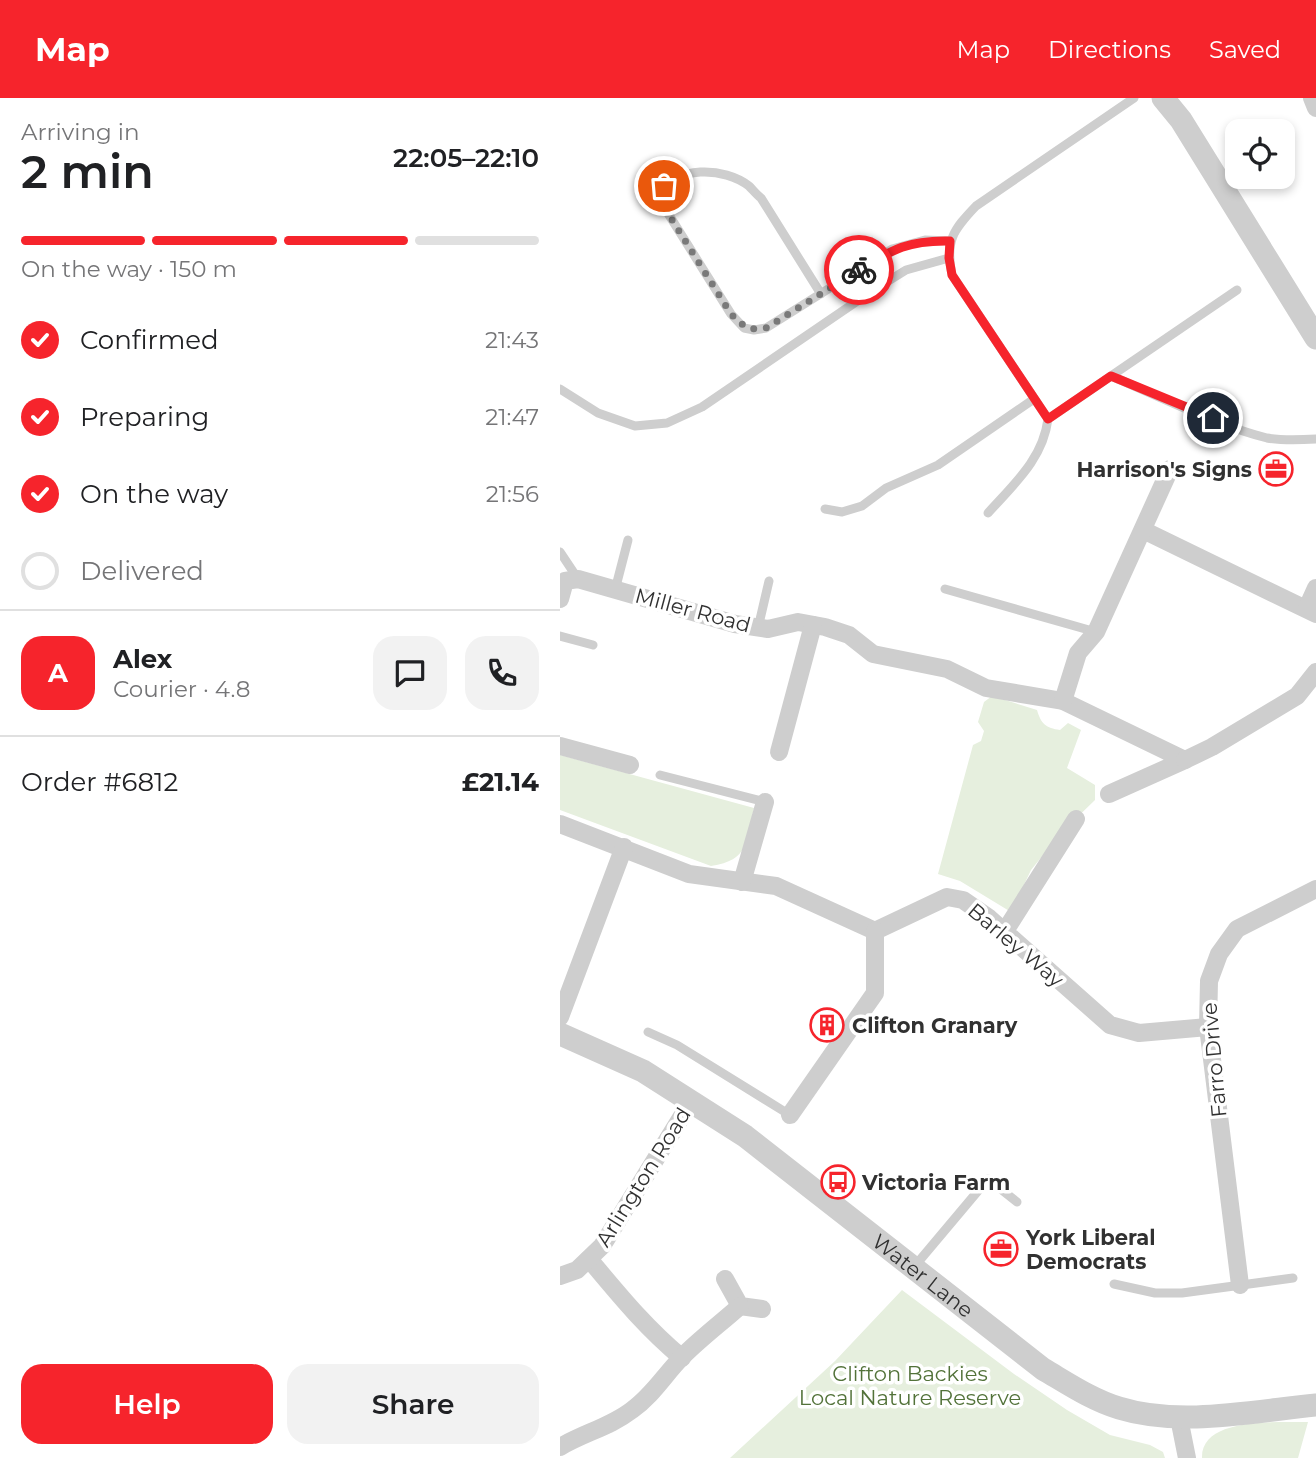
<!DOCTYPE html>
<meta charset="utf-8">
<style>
:root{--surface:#fff;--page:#f2f2f2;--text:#202124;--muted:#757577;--line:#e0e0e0;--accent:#f6242c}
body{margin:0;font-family:Montserrat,sans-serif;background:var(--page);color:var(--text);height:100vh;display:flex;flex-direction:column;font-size:26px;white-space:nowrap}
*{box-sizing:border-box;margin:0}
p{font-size:23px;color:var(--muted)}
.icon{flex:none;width:38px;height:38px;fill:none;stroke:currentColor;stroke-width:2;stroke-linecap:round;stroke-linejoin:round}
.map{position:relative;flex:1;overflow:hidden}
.details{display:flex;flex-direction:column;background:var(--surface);width:560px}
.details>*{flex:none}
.tools{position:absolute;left:665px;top:21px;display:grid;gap:14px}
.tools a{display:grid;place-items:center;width:70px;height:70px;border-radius:14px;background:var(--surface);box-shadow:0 4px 10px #0003;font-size:35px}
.pin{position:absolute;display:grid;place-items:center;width:60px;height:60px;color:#fff;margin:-30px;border:4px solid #fff;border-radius:50%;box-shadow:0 2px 7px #0007}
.courier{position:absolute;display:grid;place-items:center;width:70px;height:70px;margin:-35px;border:5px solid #f6242c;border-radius:50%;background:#fff;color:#222;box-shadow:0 2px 9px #0007}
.summary em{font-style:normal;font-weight:600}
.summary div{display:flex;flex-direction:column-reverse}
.summary{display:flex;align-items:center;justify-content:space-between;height:119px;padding:0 21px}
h1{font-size:46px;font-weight:600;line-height:52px}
.bar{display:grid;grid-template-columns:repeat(4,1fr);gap:10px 7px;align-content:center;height:84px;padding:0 21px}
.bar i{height:9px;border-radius:5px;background:var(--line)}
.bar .active{background:var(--accent)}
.bar p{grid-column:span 4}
.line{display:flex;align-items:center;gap:18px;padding:0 21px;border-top:2px solid var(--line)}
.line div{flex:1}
.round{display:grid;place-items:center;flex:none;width:74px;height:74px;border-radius:21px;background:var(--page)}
ol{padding:0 21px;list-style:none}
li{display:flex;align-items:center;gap:21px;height:77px}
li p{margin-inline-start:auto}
li .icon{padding:7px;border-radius:50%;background:var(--accent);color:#fff;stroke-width:4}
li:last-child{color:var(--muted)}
li i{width:38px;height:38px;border:4px solid var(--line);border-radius:50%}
.primary-button{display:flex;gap:14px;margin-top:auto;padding:14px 21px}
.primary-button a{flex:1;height:80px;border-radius:21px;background:var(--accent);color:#fff;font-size:28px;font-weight:600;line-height:80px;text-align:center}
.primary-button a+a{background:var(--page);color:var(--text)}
header{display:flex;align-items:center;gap:42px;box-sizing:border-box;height:98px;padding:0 35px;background:var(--accent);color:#fff}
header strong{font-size:33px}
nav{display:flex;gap:38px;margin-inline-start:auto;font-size:24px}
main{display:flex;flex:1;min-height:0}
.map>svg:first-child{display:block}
.green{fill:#e6efde}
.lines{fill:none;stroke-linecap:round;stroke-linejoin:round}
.service{stroke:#cecece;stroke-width:9}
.minor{stroke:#cecece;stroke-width:18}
.tertiary{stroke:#cecece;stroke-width:23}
.done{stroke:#797979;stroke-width:7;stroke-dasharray:0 12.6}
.route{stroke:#f6242c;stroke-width:9}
.labels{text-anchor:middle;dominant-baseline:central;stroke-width:7;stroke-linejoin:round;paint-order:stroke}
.poi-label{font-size:21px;font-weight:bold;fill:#313131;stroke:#fff;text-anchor:start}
.street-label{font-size:21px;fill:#313131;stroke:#fff}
.park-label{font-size:21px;fill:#527239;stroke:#fff}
</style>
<header>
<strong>Map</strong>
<nav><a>Map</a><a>Directions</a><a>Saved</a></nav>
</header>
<main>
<section class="details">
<div class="summary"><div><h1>2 min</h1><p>Arriving in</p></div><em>22:05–22:10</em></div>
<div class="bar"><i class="active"></i><i class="active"></i><i class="active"></i><i></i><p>On the way · 150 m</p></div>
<ol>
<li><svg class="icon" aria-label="check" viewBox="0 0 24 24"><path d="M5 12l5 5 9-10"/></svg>Confirmed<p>21:43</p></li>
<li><svg class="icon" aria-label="check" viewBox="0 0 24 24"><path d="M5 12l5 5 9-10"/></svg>Preparing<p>21:47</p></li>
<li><svg class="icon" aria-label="check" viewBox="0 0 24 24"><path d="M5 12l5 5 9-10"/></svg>On the way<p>21:56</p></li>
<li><i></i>Delivered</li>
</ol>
<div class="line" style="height:126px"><b class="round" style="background:var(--accent);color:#fff">A</b><div><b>Alex</b><p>Courier · 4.8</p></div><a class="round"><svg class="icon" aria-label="chat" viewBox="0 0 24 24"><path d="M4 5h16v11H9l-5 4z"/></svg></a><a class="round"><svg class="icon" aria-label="phone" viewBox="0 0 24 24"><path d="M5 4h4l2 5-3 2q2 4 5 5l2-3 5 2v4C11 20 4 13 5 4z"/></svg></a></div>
<div class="line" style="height:91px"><div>Order #6812</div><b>£21.14</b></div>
<div class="primary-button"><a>Help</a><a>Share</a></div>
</section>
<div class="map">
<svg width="756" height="1360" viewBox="0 0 756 1360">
<rect width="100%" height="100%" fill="#fff"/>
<g class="green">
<path d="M432,598L477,612C481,626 486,630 500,632L508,625L521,632L507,670L535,687V702L500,736L471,772L451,814L400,783L378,776L413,647L421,643L424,633L418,624L424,604Z"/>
<path d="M0,657L194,710C185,744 190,762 151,768L0,712Z"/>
<polygon points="342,1192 454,1276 507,1312 550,1337 590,1347 603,1354 605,1360 170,1360 275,1263"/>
<path d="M748,1324L738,1360H642C641,1318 720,1325 748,1324Z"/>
</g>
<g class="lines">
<g class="service">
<path d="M261,196L201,100C197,97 193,92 189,88C165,69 113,66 100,99L104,109L171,216L184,230L194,232L206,230L332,151L365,142L390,143"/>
<path d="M551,278C599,298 658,328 707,340C724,343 740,342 756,341"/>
<polyline points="0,291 38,315 75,328 107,325 142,309 309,195 346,172 389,160"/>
<polyline points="488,321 677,192"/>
<polyline points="265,411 282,414 302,408 326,390 378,367 474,301"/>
<path d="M428,415C454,386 483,361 488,321L392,177C385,143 393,132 416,108L574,0"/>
<polyline points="0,454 18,481"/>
<polyline points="385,491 536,534"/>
<polyline points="55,492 68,442"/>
<polyline points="198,530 209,483"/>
<polyline points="0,538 33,547"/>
<polyline points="100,677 205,704"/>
<polyline points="88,934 117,947 230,1017"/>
<polyline points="354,1169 428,1081 457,1104"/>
<polyline points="554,1186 595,1195 622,1195 733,1180"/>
</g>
<g class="minor">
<polyline points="752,0 756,10"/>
<polyline points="583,432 756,516"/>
<polyline points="0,501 5,483 18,481 175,526 208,531 238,524 265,529 289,537 313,556 387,571 426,590 503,603 625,662 549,696"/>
<polyline points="747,510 756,490"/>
<polyline points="503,603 518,555 536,534 610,371"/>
<polyline points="0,648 70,667"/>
<polyline points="219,654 253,527"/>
<polyline points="625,662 652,649 737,598 756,574"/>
<polyline points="0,726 129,776 216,788 315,833 387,799 403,802 429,820 550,927 579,935 648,929"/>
<polyline points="182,784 205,704"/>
<polyline points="445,833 516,721"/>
<polyline points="0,919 64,749"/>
<polyline points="230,1017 315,895 315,833"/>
<path d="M29,1161C60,1198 85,1229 122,1260"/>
<polyline points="0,1178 17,1172 42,1148 132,1002"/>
<polyline points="165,1181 180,1208 202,1211"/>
<polyline points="680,1187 648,929 649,883 659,856 677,831 756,791"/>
<polyline points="619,1320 627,1360"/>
<path d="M0,1349C23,1335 50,1329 72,1312C93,1297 105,1276 123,1258C141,1240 161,1225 180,1208"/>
</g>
<g class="tertiary">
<polyline points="603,0 621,22 756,240"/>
<path id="s1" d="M0,936L83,973L185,1038L483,1271C507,1285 532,1302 559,1310C620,1329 694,1313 756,1307"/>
</g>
</g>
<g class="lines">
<path class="done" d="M104,88L100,99L104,109L171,216C183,228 188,233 206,230L299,172"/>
<path class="route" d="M299,172C333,151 349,142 390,143L389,160L392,177L488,321L551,278L653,320"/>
</g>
<defs>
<symbol id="office-ring" viewBox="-11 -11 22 22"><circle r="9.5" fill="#fff" stroke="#f6242c" stroke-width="1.5"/><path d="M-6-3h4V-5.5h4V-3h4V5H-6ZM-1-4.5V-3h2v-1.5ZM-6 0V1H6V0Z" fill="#f6242c"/></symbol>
<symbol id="building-ring" viewBox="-11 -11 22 22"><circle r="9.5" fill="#fff" stroke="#f6242c" stroke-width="1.5"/><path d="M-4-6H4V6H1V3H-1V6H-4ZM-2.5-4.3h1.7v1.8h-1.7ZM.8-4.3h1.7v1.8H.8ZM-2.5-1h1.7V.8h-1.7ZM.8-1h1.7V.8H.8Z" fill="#f6242c"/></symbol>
<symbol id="bus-ring" viewBox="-11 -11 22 22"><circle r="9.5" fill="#fff" stroke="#f6242c" stroke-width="1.5"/><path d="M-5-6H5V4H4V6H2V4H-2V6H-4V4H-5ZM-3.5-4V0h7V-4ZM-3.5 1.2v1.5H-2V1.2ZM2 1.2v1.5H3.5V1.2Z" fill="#f6242c"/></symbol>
</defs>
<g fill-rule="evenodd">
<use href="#office-ring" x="697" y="352" width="38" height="38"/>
<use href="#building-ring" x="248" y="908" width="38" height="38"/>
<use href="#bus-ring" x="259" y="1065" width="38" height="38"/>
<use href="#office-ring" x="422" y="1132" width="38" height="38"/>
</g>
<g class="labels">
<g class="poi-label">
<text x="692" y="371" text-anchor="end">Harrison's Signs</text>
<text x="292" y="927">Clifton Granary</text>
<text x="302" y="1084">Victoria Farm</text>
<text x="466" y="1139">York Liberal<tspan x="466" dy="24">Democrats</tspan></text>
</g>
<g class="street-label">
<text transform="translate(133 512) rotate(15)">Miller Road</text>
<text transform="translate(456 847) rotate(40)">Barley Way</text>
<text transform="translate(654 962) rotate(-95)">Farro Drive</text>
<text transform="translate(83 1079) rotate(-58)">Arlington Road</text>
<text stroke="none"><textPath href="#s1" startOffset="438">Water Lane</textPath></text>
</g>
<g class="park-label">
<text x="350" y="1275">Clifton Backies<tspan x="350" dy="24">Local Nature Reserve</tspan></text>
</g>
</g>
</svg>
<div class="tools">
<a><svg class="icon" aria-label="locate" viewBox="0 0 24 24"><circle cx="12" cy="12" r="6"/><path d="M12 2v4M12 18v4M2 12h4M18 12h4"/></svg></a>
</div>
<div class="pin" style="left:104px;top:88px;background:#ea580c"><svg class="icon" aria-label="bag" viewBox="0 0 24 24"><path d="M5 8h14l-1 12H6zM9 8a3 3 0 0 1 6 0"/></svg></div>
<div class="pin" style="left:653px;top:320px;background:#1f2937"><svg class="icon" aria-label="home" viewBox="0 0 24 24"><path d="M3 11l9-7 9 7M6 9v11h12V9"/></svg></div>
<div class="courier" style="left:299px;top:172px"><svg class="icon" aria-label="bike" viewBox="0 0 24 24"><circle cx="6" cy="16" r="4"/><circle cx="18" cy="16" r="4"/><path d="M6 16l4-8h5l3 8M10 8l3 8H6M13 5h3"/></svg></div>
</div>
</main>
